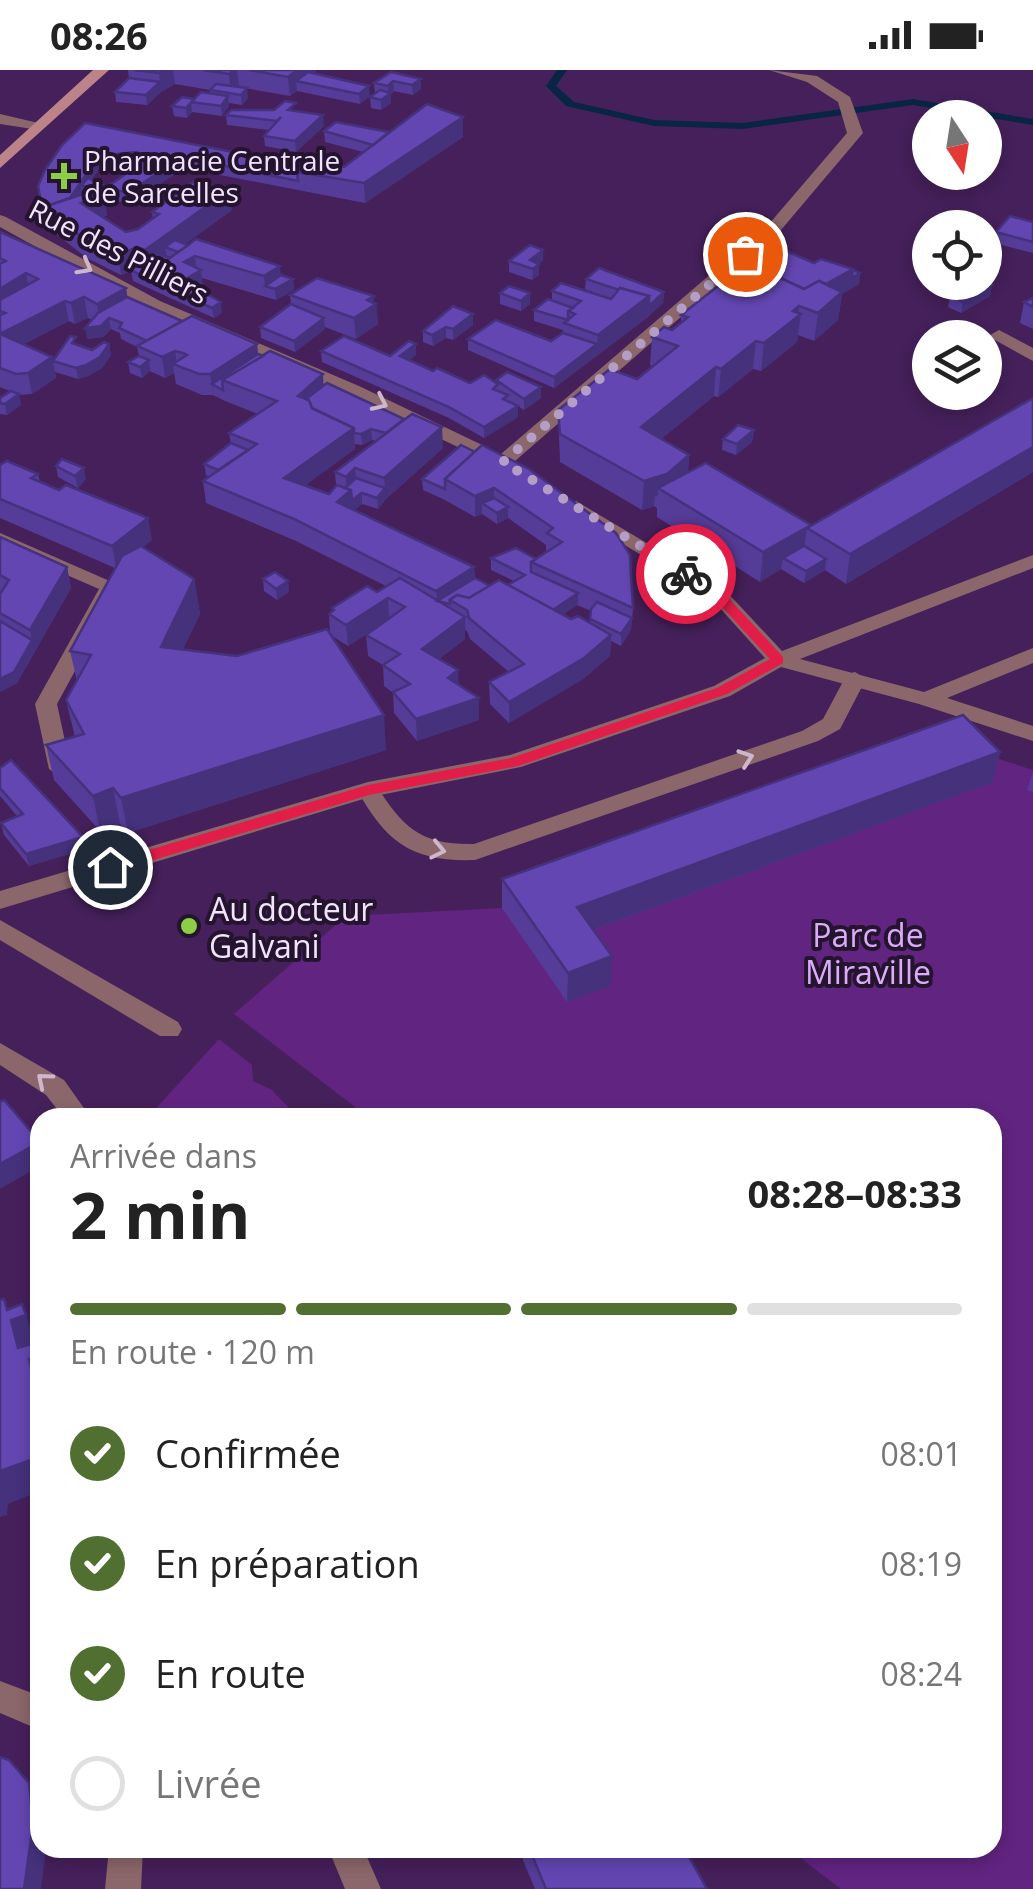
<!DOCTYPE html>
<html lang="fr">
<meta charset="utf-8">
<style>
:root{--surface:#fff;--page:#f2f2f2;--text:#222;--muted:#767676;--line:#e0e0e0;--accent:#526f32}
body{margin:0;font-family:"Open Sans",sans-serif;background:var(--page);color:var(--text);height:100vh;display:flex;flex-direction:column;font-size:38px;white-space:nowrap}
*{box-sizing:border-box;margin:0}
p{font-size:32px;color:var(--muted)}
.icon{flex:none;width:55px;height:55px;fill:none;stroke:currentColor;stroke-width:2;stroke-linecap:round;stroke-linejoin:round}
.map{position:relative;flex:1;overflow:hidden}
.details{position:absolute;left:30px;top:1038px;width:972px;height:750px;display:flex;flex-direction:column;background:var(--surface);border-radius:30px;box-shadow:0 5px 15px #0003}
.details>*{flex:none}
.needle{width:65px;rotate:168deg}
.fabs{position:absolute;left:912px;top:30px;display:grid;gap:20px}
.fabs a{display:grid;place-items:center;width:90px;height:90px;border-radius:50%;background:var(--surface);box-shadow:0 5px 15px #0003;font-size:50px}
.pin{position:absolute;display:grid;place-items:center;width:85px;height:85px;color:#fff;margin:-42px;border:5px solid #fff;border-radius:50%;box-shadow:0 2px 10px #0007}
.courier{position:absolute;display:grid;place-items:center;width:100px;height:100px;margin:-50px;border:8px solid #e11d48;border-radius:50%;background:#fff;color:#222;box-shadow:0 2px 12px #0007}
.overview em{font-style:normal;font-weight:700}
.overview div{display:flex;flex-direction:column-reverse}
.overview{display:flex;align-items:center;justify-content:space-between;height:170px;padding:0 40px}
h1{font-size:65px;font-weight:700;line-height:75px}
.bar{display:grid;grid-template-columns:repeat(4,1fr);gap:15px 10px;align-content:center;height:120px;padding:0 40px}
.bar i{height:12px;border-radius:8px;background:var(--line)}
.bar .on{background:var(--accent)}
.bar p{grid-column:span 4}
ol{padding:0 40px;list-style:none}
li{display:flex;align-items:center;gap:30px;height:110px}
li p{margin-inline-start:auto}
li .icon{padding:10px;border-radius:50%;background:var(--accent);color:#fff;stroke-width:4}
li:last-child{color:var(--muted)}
li i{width:55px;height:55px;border:5px solid var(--line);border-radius:50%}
.status{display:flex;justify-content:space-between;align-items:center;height:70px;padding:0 50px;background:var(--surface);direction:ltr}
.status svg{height:28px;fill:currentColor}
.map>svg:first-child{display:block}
.green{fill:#612480}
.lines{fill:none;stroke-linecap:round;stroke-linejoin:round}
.stream{fill:#082543;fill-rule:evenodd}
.lane{fill:#8b676b;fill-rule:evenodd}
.street{fill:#8b676b;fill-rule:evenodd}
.secondary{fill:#bc8389;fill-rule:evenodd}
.wall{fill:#553c98;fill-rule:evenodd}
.shaded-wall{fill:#45317c}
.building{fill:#6346b1;stroke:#45317c;stroke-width:2.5}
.oneway{stroke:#ceb7cb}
.route{fill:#e11d48}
.done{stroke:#b59ec5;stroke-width:10;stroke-dasharray:0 18}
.poi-dot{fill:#8cce45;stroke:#24142d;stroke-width:4}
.labels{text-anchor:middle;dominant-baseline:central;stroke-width:8;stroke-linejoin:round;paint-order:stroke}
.far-poi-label{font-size:28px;fill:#f2e2fe;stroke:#24142d;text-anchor:start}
.far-street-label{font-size:28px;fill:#f2e2fe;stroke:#24142d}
.poi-label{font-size:32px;fill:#f2e2fe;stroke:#24142d;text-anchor:start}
.park-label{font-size:32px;fill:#daacf8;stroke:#24142d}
</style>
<div class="status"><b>08:26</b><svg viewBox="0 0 49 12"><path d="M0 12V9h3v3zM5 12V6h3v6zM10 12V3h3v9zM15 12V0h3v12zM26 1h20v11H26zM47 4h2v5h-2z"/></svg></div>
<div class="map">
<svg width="1033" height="1819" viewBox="0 0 1033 1819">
<rect width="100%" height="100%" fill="#45205a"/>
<g class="green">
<polygon points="956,675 1033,700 1033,1819 841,1819 803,1790 797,1778 992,1778 992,1048 368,1047 234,944 346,846 502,838"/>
<polygon points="219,969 252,995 253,1011 272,1020 290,1039 288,1047 148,1047"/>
</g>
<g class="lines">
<polygon class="stream" points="557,0 567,0 556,16 574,32 654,50 743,53 913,29 1033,49 1033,55 913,35 743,59 654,56 566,36 546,16"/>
<g class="lane">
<polygon points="0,44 47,55 39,60 0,54"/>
<polygon points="999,260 1033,278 1033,291 993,269 990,265"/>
<polygon points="0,463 121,516 57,634 71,699 60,707 49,699 35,634 99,519 0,476"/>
<path d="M855,602L866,609L840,659L818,671L475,790C412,792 387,773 357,720L368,712L376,715C403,758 421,775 474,774L802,661L823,649L847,604Z"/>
<polygon points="0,850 178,952 182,959 178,966 160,966 0,870"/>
</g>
<g class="street">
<polygon points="769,0 817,6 850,27 863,63 781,160 515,391 515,399 508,401 347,324 148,239 0,157 0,145 6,147 160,231 359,316 501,384 769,154 847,63 838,32 807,12"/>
<polygon points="576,431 724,519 782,581 1033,485 1033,498 800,589 924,622 1033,578 1033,593 947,628 1033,656 1033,671 919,634 781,597 730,626 521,697 370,727 0,839 0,821 368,712 510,685 714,616 765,588 710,527 569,441 566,437"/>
<polygon points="0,973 64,1010 91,1048 64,1048 46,1025 0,995"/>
<polygon points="0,1611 40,1626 40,1660 0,1643"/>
<polygon points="109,1778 143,1778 141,1819 105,1819"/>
<polygon points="328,1778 363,1778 381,1819 345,1819"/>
</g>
<polygon class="secondary" points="93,0 109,0 0,98 0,85"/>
</g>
<g class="wall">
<polygon points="128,0 316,0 316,3 370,26 360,34 297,21 290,26 239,17 248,28 242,35 229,33 229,36 222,46 192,42 187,48 174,46 172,36 210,23 210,20 175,14 161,22 147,35 116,32 115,22 129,8"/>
<polygon points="421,9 421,19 413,25 394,21 391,24 391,33 381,40 371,38 370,27 375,24 374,13"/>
<polygon points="297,41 324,56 296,82 265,76 264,66 269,60 227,55 226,45"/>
<path d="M463,47V67L365,133L184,98L130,134L115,130L105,134L107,145L103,147L126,162L138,159L153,149L152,142L232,140L185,174L293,209L294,220L276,230L202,208L203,220L201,221L222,243L214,248L133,211L131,201L121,205L87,188L47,157V152L45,153L38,116L62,75L304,96L344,97L363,82L325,72L324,61L389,62ZM127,94L128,102L107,117L91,110L101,96Z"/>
<polygon points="1033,152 1033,183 994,173 996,162"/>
<path d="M0,162L126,218L127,227L182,251L257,274L258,284L324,315L443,378L386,429L378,439L362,434L354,440L474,497L475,508L490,516L508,515L514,511L491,500V488L536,489L546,482V475L508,448L497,454L482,444L475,447L445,430L423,420L422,409L475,382L482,375L633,538L631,560L621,576L611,571L610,586L583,609L509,653L490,634L489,612L509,602L470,569L467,561L465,560V569L439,589L459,615L479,628V650L417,671L394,643L393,623L384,616L383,595L368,586L366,565L373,560L348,576L332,566L386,680L128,763L120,754L100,761L54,710L46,675L75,667L66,630L77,611L70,581L115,498L0,448V395L38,404L40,412L152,470L143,477L194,509L200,544L183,579L237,586L330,564L329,544L332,542V538L377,522L386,516L296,471L206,433L203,411L209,407L206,405L204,394L231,373L229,363L258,344L225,331L213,325H202L176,314L174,303L165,308L150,301L142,308L130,303L128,292L139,286L137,277L121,269L120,263L111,259L103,267L87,269L92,250L88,248L75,254L69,251L24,274L53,290L77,275L92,280L109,274L111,285L102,298L88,306L78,309L55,302L56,308L32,324L19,325L21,335L7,345L0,344V328L10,321L0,317ZM372,370L376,371L335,402L336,416L329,424L305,415L355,379V374L362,375ZM577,535L591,541L590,553L571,549L562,545Z"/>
<polygon points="543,190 538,194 539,205 532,210 509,202 509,191"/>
<polygon points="814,193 853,200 860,203 859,214 842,224 838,250 814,271 798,265 797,272 761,301 753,299 718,327 714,326 661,369 689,385 688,402 811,455 1033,328 1033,402 846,514 825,500 804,513 781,499 760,512 657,447 657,438 654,436 642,440 560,392 558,340 637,309 653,296 650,295 652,267 672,260 681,253 681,245 725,218 726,209 752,195"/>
<polygon points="586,209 664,222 663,233 648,247 554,318 468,280 468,269 551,271 563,263 563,260 534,251 534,240 552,230 552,221 611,229 585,219"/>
<polygon points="992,215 990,226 961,243 948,237 950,226"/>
<polygon points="500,223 530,223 530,234 521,241 500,234"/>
<polygon points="290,225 374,233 376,234 378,254 356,269 325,257 325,259 295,282 261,268 260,257 291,234"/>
<polygon points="1033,228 1033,259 1020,253 1024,232"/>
<polygon points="453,236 473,255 453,270 446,268 433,276 423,272 423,261"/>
<polygon points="416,274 416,285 409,290 433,301 470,313 496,313 496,310 541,317 541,328 524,340 518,336 518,347 484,368 449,348 322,292 321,281 390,286"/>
<polygon points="754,360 752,372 736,385 722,380 723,369"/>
<polygon points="56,396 86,409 78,418 58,407"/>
<polygon points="0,467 67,497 71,518 17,613 0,622"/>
<polygon points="263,509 288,511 289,522 277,530 264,521"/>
<polygon points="1000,682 993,712 593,860 610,916 567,932 502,838 502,809"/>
<polygon points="0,698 83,767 86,779 29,796 4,765 1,753 17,746 0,726"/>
<polygon points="1033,702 1033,722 1027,720"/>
<polygon points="518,1778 684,1778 707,1819 535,1819"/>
</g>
<g class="shaded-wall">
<polygon points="164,0 173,0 175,14 161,22 159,3"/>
<polygon points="235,0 237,0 239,17 231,23 229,4"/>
<polygon points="297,0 316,0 316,6 306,14 296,11 297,21 290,26 288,7"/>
<polygon points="421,9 421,19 413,25 412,15"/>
<polygon points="393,11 394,21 391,24 391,33 381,40 381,30 388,25 388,16"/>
<polygon points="160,12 161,22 147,35 146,25"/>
<polygon points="369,16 370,26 360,34 359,24"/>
<polygon points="247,18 248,28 242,35 241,25"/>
<polygon points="228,26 229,36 222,46 221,36"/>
<polygon points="191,32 192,42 187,48 186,38"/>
<polygon points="323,45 324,56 296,82 295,71"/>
<polygon points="463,47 463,67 365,133 364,113"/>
<polygon points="136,82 127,91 127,94 101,96 87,117 81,116 82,123 71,139 57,147 99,86"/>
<polygon points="182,87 184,98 130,134 128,123"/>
<polygon points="113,119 115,130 105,134 107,145 84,153 77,135"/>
<polygon points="229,120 232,140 175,181 165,177 167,187 148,200 145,180"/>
<polygon points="137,177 140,197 121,205 118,185"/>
<polygon points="543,180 543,190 532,199 530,190"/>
<polygon points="195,186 197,202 201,200 203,220 190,228 179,223 180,234 177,214 184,192"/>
<polygon points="539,194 539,205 532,210 533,199"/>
<polygon points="280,196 282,215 293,209 294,220 276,230 275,219 265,216 266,227 264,206"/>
<polygon points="853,199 852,208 860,203 859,214 842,224 838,250 814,271 818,243 803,226"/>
<polygon points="26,203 30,224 0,241 0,219"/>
<polygon points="992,215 990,226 961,243 963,232"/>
<polygon points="126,218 129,238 109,249 111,259 103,267 87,269 85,258 100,254 97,234"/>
<polygon points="664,222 663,233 648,247 649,236"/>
<polygon points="530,223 530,234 521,241 521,231"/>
<polygon points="374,226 374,235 376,234 378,254 356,269 354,248 367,230"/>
<polygon points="649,226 648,247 554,318 554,307 597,274 598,265"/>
<polygon points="84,227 88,248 75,254 71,233"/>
<polygon points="65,231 69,251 5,284 0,256"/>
<polygon points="221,232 222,243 214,248 212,238"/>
<polygon points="799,236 798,246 801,244 797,272 761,301 764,273"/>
<polygon points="473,244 473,255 453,270 453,259"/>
<polygon points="324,248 325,259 295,282 294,271"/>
<polygon points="446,257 446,268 433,276 432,265"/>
<polygon points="756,271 753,299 718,327 721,299"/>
<polygon points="109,274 111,285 102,298 88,306 78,309 76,298"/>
<polygon points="257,274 259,295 212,314 213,325 210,304"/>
<polygon points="416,274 416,285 400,297 400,286"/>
<polygon points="175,281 177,295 173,294 174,303 165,308 162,287"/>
<polygon points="52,287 56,308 32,324 28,303"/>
<polygon points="149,290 150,301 142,308 140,297"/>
<polygon points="716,297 714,326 639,386 641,357"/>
<polygon points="323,304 324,325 298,336 298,326"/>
<polygon points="541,317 541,328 524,340 524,329"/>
<polygon points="19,324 21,335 7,345 5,334"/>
<polygon points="518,336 518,347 484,368 484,357"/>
<polygon points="442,357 443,378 386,429 378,439 377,428 385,418 384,408"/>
<polygon points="354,358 355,379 287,429 284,408"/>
<polygon points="371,359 372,370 362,375 361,364"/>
<polygon points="754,360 752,372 736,385 737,374"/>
<polygon points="1033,377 1033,402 846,514 850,484"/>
<polygon points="689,385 687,409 658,418 658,427 655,425 654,436 642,440 644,411"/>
<polygon points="84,398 86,409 78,418 75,406"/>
<polygon points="355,398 357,419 362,423 362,434 352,442 337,432 347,424 346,407"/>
<polygon points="494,418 494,439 482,433 482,444 475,447 475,426"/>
<polygon points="508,437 508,448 497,454 497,443"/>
<polygon points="148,448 152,470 116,498 112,476"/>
<polygon points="807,458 803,487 783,488 781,499 760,512 763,482"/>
<polygon points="826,489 825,500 804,513 806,501"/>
<polygon points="67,497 71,518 17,613 0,622 0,609 32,570 30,560"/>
<polygon points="474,497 475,519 450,530 437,531 436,521"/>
<polygon points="194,509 200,544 167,612 161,577"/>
<polygon points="288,511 289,522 277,530 276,519"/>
<polygon points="578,523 578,534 547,556 548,544"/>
<polygon points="388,528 389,550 348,576 346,555"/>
<polygon points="465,547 465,569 423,601 422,579"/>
<polygon points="632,548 631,560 621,576 621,564"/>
<polygon points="611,565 610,586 583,609 509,653 509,632"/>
<polygon points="458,600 459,621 448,608"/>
<polygon points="479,628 479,650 417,671 416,649"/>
<polygon points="384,645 386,680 128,763 121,728"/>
<polygon points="1000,682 993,712 576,866 577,837"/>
<polygon points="113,718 120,754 100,761 93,726"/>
<polygon points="83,767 86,779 29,796 26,784"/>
<polygon points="612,886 610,916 567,932 568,903"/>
<polygon points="40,1072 40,1096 0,1119 0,1094"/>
<polygon points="4,1229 12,1249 26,1245 37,1278 18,1278"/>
<polygon points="39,1286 40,1288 40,1330 29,1289"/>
<polygon points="36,1388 40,1398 40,1421 8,1434 7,1445 0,1447 0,1401"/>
<polygon points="29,1713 40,1735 40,1778 46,1779 41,1819 24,1819"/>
</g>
<g class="building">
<polygon points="134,0 164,0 159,3"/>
<polygon points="203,0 235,0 229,4"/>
<polygon points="249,0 297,0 288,7"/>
<polygon points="308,2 369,16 359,24 296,11"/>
<polygon points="391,2 421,9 412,15 393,11 388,16 374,13"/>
<polygon points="129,8 160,12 146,25 115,22"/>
<polygon points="216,14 247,18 241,25 210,20"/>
<polygon points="380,20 391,23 381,30 370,27"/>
<polygon points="201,22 228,26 221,36 191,32"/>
<polygon points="182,27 194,29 186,38 172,36"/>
<polygon points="285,31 296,33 288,40 323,45 295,71 264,66 281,47 277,51 226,45 231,40 274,40"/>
<polygon points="427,34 463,47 364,113 297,102 310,91 344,97"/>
<polygon points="336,52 389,62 373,75 324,61"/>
<polygon points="85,53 304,96 297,102 298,111 182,87 128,123 113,119 102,124 95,120 99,117 81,116 88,108 107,117 134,98 127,96 132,92 127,91 136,82 99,86 70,128 44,137 43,143 38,116 45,100 62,75"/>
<polygon points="194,111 229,120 145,180 137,177 118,185 83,168 44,137 95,120 104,125 81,133 126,162 138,159 159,144 152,142"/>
<polygon points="1010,146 1033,152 1033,172 996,162"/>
<polygon points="0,162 126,218 97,234 84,227 71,233 65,231 0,264 52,287 28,303 16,304 0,298 0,245 5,243 0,241 0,230 38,209 26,203 0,219 0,194 6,191 0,188"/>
<polygon points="196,169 280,196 264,206 195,186 184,192 201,200 177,214 152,201"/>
<polygon points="175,170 188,175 178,182 165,177"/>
<polygon points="530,175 543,180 530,190 539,194 533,199 509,191"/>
<polygon points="781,179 814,193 821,189 853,199 826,214 819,211 804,219 752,195"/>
<polygon points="156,183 170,188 152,201 153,211 131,200"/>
<polygon points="748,193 804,219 819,211 842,222 818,243 799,236 793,241 801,244 764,273 756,271 721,299 716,297 641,357 689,385 667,404 644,411 560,364 558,340 610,299 637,309 678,276 652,267 664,257 672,260 688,247 681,245 718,216 726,218 733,212 726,209"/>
<polygon points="599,198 664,222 649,236 649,226 620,218 619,220 586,209"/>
<polygon points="853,200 860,203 852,208"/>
<polygon points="281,205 293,209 275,219 265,216"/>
<polygon points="317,208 374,226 367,230 376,234 354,248 290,225"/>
<polygon points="977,212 985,212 992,215 963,232 950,226"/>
<polygon points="561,213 611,229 620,218 649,226 598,265 564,253 575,244 568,241 581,231 552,221"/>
<polygon points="192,216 221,232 212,238 179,223"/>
<polygon points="509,216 530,223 521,231 500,223"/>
<polygon points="127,227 182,251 147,271 119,258 122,253 109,248 101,256 85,258 98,243"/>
<polygon points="1033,228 1033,237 1024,232"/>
<polygon points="548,229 573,238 568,241 568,250 534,240"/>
<polygon points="291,234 324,248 294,271 260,257"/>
<polygon points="453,236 473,244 453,259 446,257 432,265 423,261"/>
<polygon points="192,246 257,274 210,304 199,304 173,294 187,285 183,283 175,281 162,287 137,276"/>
<polygon points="496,250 551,271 563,263 597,274 554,307 468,269"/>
<polygon points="70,266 76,267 72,273 92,280 104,272 109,274 100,287 86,295 76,298 53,291"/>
<polygon points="344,266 390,286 409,271 416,274 400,286 433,301 437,298 470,313 484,305 498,314 493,319 508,325 503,329 518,336 484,357 449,337 321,281"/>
<polygon points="270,281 323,304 298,326 309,330 312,338 354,358 284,408 329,424 337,415 351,420 337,432 474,497 436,521 294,449 203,411 257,374 229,363 277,331 222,310"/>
<polygon points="258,284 263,286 222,310 223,320 212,314"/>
<polygon points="139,286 149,290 140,297 128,292"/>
<polygon points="507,302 541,317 524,329 496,310"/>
<polygon points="327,313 404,349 386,363 371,359 361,364 354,363 354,358 312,338 309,330 306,329"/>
<polygon points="11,321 19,324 5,334 0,333 0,328"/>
<polygon points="1033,328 1033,377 850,484 807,458"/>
<polygon points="412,344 442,357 384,408 355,398 346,407 335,402"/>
<polygon points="738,355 754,360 737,374 723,369"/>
<polygon points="231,373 248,380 218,400 204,394"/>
<polygon points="461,375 475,382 445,409 445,419 422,409"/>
<polygon points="482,375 529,399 616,463 630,485 633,538 531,492 562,472 547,463 553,458 494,418 475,426 445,409"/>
<polygon points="62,389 84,398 75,406 56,396"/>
<polygon points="7,391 38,404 31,408 59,420 66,415 148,448 112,476 0,429 0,395"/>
<polygon points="706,393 811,455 763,482 658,418"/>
<polygon points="356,408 385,418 377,428 362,423 352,430 351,420 345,418"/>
<polygon points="494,428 508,437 497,443 482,433"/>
<polygon points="0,467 67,497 30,560 0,543 0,524 9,510 0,505"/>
<polygon points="141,476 194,509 161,577 237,586 327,559 384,645 121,728 113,718 93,726 46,675 84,664 66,630 91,585 70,581 122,486"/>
<polygon points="804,476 826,489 806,501 783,488"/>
<polygon points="516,478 536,489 531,492 531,502 578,523 553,540 508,515 525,505 491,488"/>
<polygon points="275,502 288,511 276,519 263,509"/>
<polygon points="400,508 465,547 422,579 458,600 448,608 479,628 416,649 393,622 410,614 383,595 400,584 366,565 405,537 388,528 346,555 329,544 334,540 332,538 367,516 377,522"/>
<polygon points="475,508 490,516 469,528 457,525 450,530 450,534 437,531"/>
<polygon points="499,510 571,549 578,546 611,565 584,588 509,632 489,612 524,594 469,548 467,540 450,530 457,525 469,528"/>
<polygon points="597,532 632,548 621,564 590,549 591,539"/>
<polygon points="0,551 32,570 14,602 0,609"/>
<polygon points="963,645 1000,682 577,837 612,886 568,903 502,809"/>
<polygon points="11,690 83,767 26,784 1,753 23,744 0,718 0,698"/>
<polygon points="4,1030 40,1072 0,1094 0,1032"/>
<polygon points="4,1229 7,1240 22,1234 26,1245 11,1250 18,1278 35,1273 39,1286 29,1289 38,1325 40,1324 40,1341 37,1342 40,1351 40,1394 36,1388 0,1401 0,1230"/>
<polygon points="0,1687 9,1690 29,1713 33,1754 24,1819 0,1819"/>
<polygon points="529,1778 684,1778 707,1819 546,1819"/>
</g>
<defs><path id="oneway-chevron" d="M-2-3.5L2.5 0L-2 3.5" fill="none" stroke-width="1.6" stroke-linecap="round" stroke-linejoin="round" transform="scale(2.5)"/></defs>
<g class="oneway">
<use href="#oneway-chevron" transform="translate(85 197) rotate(29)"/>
<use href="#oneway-chevron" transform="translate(380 333) rotate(25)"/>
<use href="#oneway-chevron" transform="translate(746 688) rotate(-19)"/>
<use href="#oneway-chevron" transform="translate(438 780) rotate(12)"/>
<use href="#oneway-chevron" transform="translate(44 1010) rotate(-140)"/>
</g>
<polygon class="route" points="686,500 721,520 783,587 783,593 727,624 518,696 369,725 110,803 103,797 105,793 368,715 511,688 717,618 770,589 712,526 681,507 680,504"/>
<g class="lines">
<polyline class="done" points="686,504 503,392 745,184"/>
</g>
<g class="poi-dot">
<path d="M59 91h10v10h10v10h-10v10h-10v-10h-10v-10h10z"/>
<circle cx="189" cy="856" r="10"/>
</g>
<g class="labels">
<g class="far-poi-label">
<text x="84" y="90">Pharmacie Centrale<tspan x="84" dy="32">de Sarcelles</tspan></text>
</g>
<g class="far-street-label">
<text transform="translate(119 181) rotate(27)">Rue des Pilliers</text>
</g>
<g class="poi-label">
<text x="209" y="838">Au docteur<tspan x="209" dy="37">Galvani</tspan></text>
</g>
<g class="park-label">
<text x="868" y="864">Parc de<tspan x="868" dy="37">Miraville</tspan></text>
</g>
</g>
</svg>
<div class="fabs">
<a><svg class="needle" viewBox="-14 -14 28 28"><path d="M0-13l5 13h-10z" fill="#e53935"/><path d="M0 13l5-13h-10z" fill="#767676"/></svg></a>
<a><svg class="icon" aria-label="locate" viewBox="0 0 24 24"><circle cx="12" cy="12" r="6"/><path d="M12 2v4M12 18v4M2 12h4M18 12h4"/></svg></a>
<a><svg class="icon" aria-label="layers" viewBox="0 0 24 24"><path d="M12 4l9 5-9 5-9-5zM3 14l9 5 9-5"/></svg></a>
</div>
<div class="pin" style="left:745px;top:184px;background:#ea580c"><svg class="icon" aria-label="bag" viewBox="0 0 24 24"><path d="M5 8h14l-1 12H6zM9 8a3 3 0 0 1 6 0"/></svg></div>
<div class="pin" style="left:110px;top:797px;background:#1f2937"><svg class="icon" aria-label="home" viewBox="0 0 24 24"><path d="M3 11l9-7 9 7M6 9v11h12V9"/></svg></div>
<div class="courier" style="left:686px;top:504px"><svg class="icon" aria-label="bike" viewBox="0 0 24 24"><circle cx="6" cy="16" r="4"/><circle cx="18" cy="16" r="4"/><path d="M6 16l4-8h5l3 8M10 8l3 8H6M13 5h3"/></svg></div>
<section class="details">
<div class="overview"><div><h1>2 min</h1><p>Arrivée dans</p></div><em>08:28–08:33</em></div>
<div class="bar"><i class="on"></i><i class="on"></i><i class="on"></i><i></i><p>En route · 120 m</p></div>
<ol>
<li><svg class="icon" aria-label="check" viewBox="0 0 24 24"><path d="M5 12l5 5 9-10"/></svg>Confirmée<p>08:01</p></li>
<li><svg class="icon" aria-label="check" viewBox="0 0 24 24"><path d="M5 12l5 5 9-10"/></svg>En préparation<p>08:19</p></li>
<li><svg class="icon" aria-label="check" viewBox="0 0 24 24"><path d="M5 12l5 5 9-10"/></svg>En route<p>08:24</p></li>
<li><i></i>Livrée</li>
</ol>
</section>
</div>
